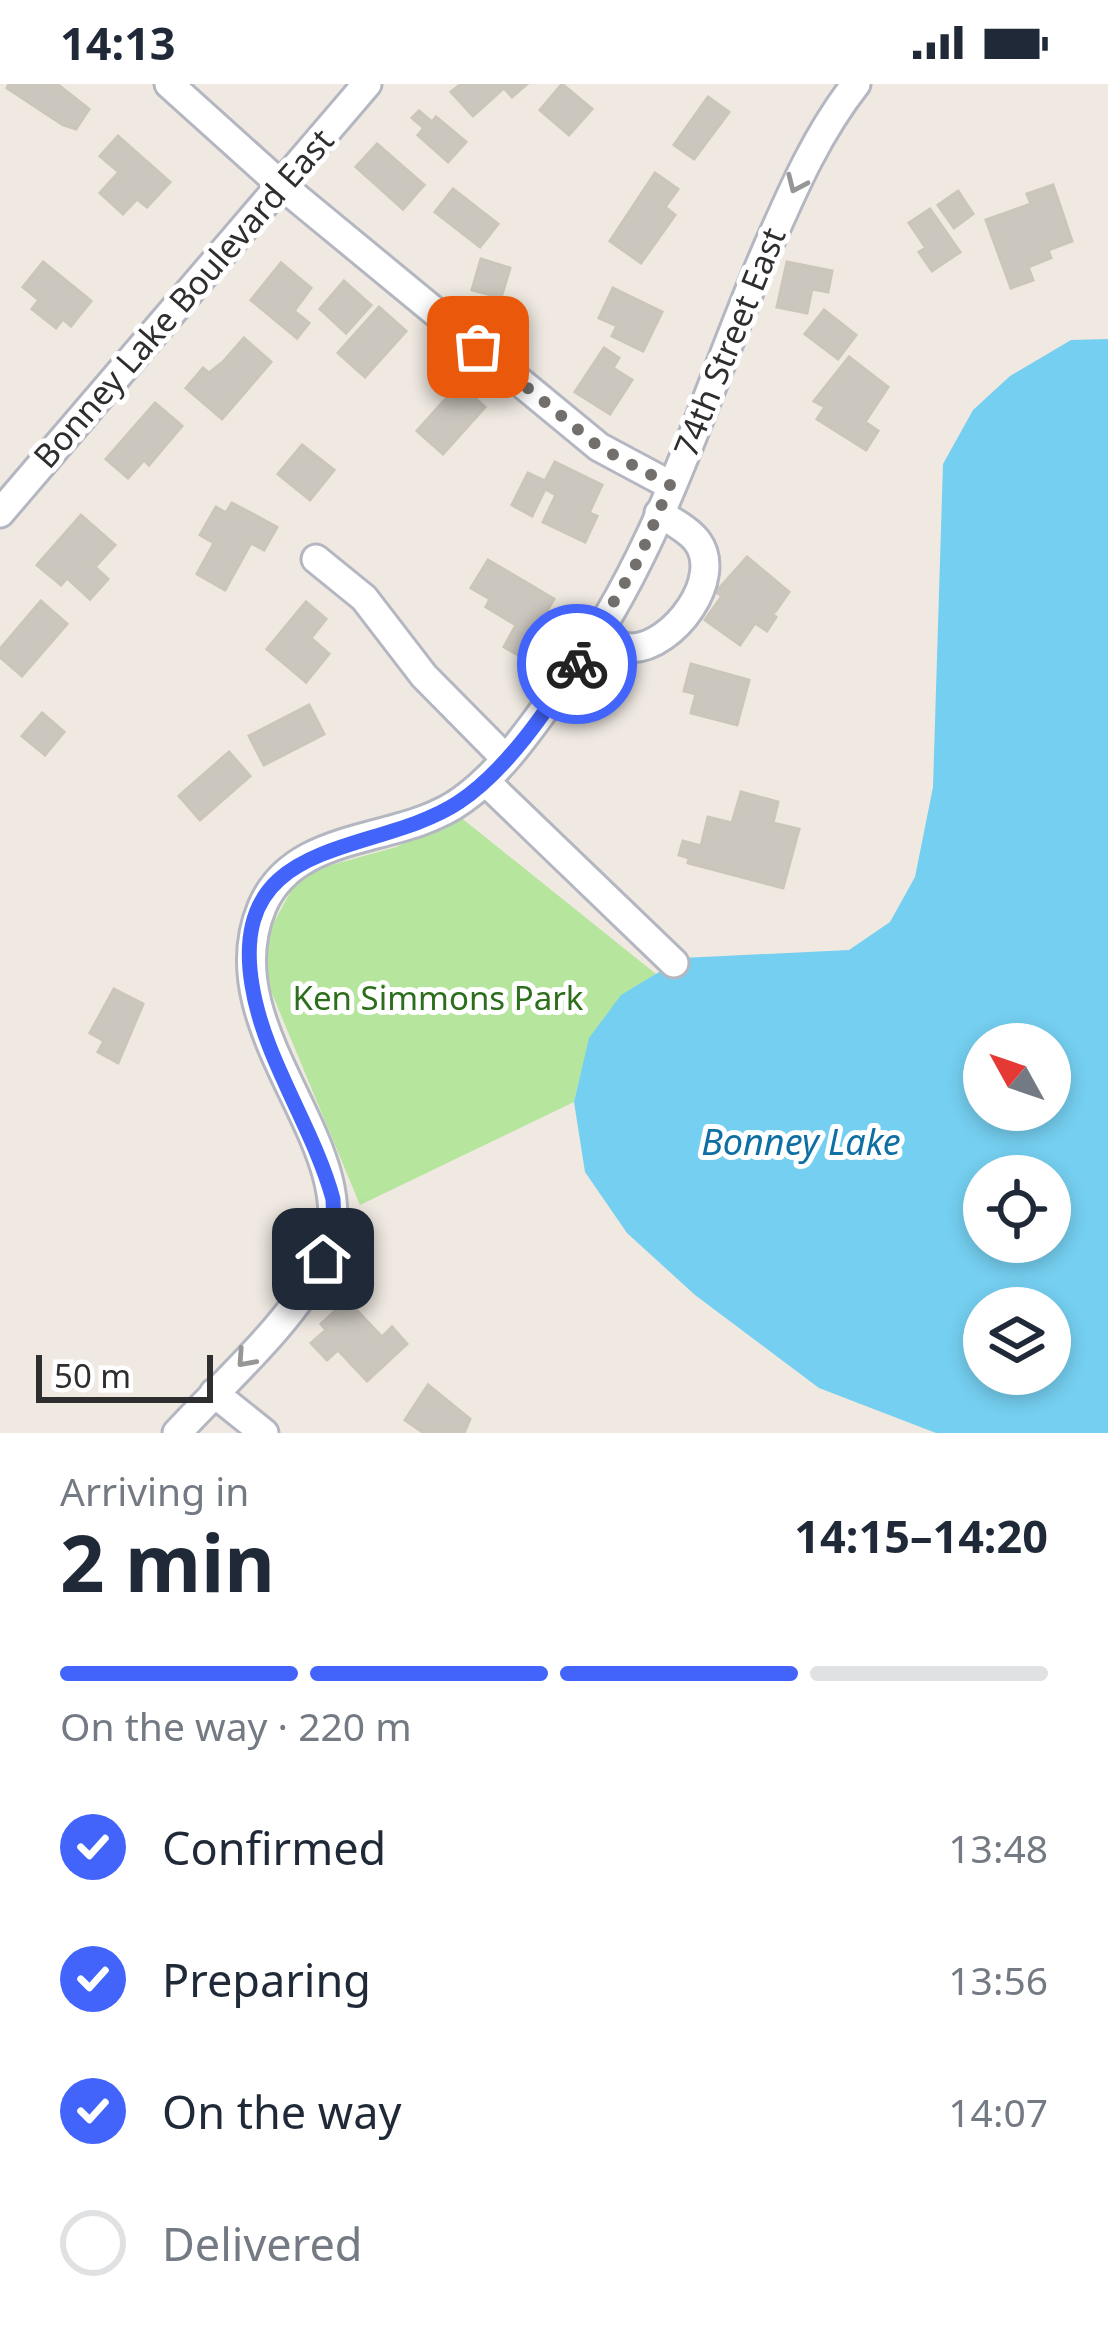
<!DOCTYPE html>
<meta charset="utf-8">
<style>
:root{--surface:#fff;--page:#f6f6f7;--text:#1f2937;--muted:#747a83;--line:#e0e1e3;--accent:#4264fb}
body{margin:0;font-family:"Noto Sans",sans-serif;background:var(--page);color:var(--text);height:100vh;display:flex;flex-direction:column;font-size:45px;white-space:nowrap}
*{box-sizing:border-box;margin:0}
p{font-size:39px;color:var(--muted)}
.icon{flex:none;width:66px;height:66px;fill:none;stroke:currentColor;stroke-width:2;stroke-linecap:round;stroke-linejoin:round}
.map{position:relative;height:1349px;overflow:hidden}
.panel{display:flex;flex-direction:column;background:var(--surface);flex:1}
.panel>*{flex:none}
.needle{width:78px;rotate:310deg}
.tools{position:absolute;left:963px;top:939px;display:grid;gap:24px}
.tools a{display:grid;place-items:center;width:108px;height:108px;border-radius:50%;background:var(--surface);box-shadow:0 6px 18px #0003;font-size:60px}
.scale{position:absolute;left:36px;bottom:30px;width:177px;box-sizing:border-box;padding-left:12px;border:6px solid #2e2e2e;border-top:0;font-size:33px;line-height:42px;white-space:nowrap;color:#2e2e2e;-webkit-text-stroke:9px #fff;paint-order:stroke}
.pin{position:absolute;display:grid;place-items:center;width:102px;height:102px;color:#fff;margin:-51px;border-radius:24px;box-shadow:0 6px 18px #0006}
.courier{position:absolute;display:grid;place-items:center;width:120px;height:120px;margin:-60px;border:9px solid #4264fb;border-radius:50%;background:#fff;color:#222;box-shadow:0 3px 15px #0007}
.head em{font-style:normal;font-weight:700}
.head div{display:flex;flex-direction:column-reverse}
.head{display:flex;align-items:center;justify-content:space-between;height:204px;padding:0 60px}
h1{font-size:78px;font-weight:700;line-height:90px}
.bar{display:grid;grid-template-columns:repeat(4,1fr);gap:18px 12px;align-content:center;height:144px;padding:0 60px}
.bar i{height:15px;border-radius:9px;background:var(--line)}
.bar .on{background:var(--accent)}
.bar p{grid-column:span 4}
ol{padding:0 60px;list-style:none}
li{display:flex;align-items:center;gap:36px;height:132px}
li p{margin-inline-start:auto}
li .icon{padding:12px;border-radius:50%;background:var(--accent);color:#fff;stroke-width:4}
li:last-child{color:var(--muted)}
li i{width:66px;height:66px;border:6px solid var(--line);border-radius:50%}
.status{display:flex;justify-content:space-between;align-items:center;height:84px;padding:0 60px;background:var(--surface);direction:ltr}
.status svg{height:33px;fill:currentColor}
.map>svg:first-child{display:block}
.green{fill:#b6e59e}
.water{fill:#75cff0;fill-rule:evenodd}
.building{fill:#cbc7bf;stroke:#cbc5ba;stroke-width:3}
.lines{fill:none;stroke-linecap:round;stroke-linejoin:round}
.minor-casing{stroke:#b4b7c1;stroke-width:33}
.minor{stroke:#fff;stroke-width:27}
.oneway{stroke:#969696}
.done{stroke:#726f6d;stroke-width:12;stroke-dasharray:0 21.6}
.route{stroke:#4264fb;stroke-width:15}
.labels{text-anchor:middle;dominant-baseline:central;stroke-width:10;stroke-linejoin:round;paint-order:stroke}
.street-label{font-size:33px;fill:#2e2e2e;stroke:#fff}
.park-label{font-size:33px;fill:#2c6e1b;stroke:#fff}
.water-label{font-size:36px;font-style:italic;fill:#0d6fa3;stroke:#fff}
</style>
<div class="status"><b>14:13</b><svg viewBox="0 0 49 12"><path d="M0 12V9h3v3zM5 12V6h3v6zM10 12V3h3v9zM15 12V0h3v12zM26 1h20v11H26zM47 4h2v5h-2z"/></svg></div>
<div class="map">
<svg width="1108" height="1349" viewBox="0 0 1108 1349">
<rect width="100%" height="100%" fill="#efe9e1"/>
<path class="green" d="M459,732L656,890C597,924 589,954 574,1018L360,1121L268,900V849L292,805L317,785L396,763Z"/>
<path class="water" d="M1108,255V1349H936L819,1304L695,1211L627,1149L585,1088L574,1018L589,954L621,911L674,879L682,874L849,866L890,838L915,793L933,703L943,380L973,326L1010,292L1071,256ZM984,960H1050V1026H984ZM984,1092H1050V1158H984ZM984,1224H1050V1290H984Z"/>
<g class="building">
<polygon points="9,0 57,0 89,25 76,45 63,41 7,4"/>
<polygon points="461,0 527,0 512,13 504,4 473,32 451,8"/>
<polygon points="562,0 592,25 569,51 540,26"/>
<polygon points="708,13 729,28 694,75 674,61"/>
<polygon points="419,27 432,38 436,33 466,58 448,78 418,51 424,44 412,34"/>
<polygon points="118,52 170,98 147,123 137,115 123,130 100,109 119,88 100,72"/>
<polygon points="377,60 424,101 403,125 356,83"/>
<polygon points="655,89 678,105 665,123 675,131 641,179 610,157"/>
<polygon points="1053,101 1072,157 1048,166 1051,174 1028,183 1033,196 1011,204 986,136 1031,120 1027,110"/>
<polygon points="453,105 498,140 480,163 435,128"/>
<polygon points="958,107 973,130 954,144 938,121"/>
<polygon points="930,125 960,168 932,187 919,168 926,164 909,139"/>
<polygon points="481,175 510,184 501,214 472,206"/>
<polygon points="43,178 91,217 71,242 63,235 56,244 32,225 39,216 23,203"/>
<polygon points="787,178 832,187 828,208 812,205 807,229 777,223"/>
<polygon points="281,179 311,204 294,227 309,239 297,254 251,216"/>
<polygon points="344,197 371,221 346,249 320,225"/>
<polygon points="613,204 662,228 643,267 612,252 617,242 599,234"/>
<polygon points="379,223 406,247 365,293 338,269"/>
<polygon points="824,226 856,251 838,275 805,250"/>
<polygon points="244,254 271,278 222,335 186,304 203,284 209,289 223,278"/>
<polygon points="604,264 619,274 613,284 632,296 610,330 575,308"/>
<polygon points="849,273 888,303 865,338 878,347 866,366 817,335 825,323 814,317"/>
<polygon points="459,300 485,323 443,370 417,347"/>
<polygon points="155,319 182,342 149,381 144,376 128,394 106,375"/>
<polygon points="302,361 334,386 310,416 278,390"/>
<polygon points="555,378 602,401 589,429 597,432 585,458 543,438 556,411 545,405 532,432 512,421 528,389 545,397"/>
<polygon points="232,419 277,443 264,466 251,459 225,506 197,490 214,459 200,451 216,423 226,429"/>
<polygon points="81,431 115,461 95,483 108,495 90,515 67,494 61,501 37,481"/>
<polygon points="747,473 789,508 775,528 767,527 776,533 767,547 755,539 740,561 705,536 722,512 716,508"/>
<polygon points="488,476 554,515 520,572 504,563 516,541 486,523 490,515 471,504"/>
<polygon points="41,517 67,540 22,592 0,573 0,565"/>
<polygon points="306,518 326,535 311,554 329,570 306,598 267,565"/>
<polygon points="691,580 749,596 737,641 691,629 696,610 684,607"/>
<polygon points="309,621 324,650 264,681 249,652"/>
<polygon points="42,629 64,648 45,671 22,652"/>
<polygon points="229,668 250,692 200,736 179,712"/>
<polygon points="741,708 778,718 773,739 799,745 783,804 688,779 689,774 679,771 683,757 701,762 708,733 732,739"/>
<polygon points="114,905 143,920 118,979 98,968 104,957 90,949"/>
<polygon points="347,1216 382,1253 392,1243 407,1260 367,1297 338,1266 327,1276 311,1259 326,1246 321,1240"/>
<polygon points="428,1301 470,1335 464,1349 424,1349 405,1336"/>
</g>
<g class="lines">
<defs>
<g id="minor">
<polyline points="169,0 280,100 599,363 670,401"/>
<polyline points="0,429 367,0"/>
<polyline points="316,475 364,514 424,592 505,674"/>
<path d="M596,551C607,556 620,564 632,564C673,563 725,494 697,457C688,445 671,437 659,429"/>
<polyline points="485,697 674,879"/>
<polyline points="214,1309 264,1349"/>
<path d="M177,1349C222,1300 295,1236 323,1176C374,1067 209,949 262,823C295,744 401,761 462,716C503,687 533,640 563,600C659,474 704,311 766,167C792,108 816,51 856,0"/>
</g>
</defs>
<use href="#minor" class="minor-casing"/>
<use href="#minor" class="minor"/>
</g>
<defs><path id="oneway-chevron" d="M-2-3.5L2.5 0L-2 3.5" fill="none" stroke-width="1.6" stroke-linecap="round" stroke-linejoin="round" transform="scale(3)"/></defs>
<g class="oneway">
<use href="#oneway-chevron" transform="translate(796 100) rotate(114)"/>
<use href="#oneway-chevron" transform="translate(245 1275) rotate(132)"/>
</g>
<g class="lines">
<polyline class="done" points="478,263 599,363 670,401 639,475 577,580"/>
<path class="route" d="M323,1175L334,1142L333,1115C313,1042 264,976 252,901C227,749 376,773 459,718C506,687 547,626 577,580"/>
</g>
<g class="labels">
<g class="street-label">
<text transform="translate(183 214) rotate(-49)">Bonney Lake Boulevard East</text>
<text transform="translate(729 258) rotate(-68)">74th Street East</text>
</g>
<g class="park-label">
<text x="438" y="913">Ken Simmons Park</text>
</g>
<g class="water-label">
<text x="801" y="1057">Bonney Lake</text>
</g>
</g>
</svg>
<div class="tools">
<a><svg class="needle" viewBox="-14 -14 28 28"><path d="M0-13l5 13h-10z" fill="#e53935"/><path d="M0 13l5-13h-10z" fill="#747a83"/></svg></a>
<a><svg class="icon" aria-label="locate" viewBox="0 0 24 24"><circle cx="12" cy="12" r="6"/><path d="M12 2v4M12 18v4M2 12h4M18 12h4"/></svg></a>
<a><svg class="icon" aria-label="layers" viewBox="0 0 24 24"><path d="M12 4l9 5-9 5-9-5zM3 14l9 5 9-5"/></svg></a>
</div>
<div class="scale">50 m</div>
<div class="pin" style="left:478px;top:263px;background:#ea580c"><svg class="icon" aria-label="bag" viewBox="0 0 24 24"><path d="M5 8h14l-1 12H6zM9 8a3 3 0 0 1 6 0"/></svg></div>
<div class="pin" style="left:323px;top:1175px;background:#1f2937"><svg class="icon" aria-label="home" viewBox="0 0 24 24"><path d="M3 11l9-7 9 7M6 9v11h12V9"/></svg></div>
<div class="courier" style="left:577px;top:580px"><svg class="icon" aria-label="bike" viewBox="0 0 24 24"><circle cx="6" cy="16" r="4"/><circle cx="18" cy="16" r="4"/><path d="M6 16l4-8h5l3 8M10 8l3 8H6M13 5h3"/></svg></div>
</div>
<section class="panel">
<div class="head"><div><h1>2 min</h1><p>Arriving in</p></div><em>14:15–14:20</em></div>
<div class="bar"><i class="on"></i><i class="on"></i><i class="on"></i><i></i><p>On the way · 220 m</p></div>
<ol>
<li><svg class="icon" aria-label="check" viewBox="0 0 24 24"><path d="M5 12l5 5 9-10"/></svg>Confirmed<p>13:48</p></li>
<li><svg class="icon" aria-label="check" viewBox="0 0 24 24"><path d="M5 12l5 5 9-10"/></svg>Preparing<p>13:56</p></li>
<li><svg class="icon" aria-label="check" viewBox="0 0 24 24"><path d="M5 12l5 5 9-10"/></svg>On the way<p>14:07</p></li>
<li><i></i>Delivered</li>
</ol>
</section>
